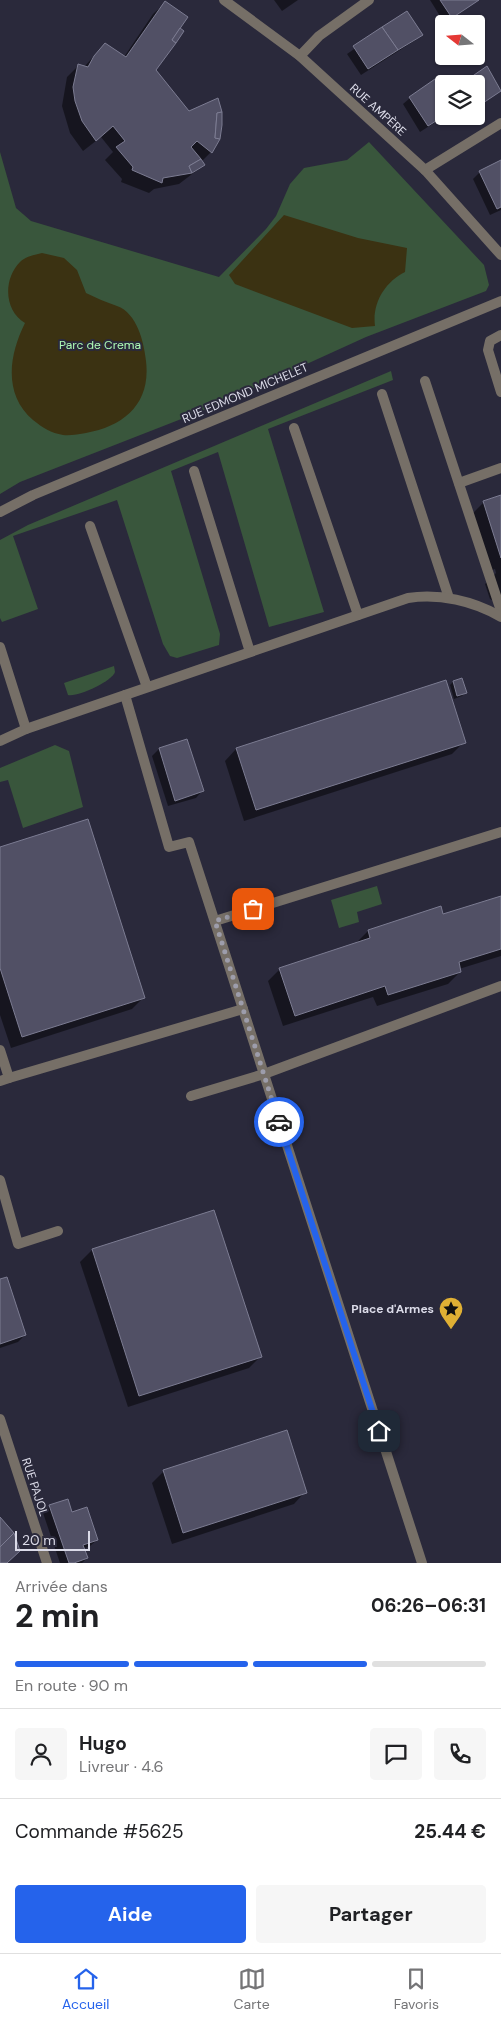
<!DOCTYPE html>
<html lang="fr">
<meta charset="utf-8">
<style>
:root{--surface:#fff;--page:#f6f6f6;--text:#202124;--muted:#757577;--line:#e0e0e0;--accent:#2563eb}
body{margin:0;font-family:"DM Sans",sans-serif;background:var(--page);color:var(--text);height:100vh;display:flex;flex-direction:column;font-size:19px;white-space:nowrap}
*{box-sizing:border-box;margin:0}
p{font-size:16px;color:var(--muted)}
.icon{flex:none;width:28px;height:28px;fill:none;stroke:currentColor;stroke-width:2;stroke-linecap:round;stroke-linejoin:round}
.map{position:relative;height:1563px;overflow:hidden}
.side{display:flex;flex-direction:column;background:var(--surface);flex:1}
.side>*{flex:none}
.needle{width:32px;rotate:287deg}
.fabs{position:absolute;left:435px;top:15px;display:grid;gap:10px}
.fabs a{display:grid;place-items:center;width:50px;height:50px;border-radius:5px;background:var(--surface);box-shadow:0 1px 4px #0004;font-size:25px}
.scale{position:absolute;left:15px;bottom:12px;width:75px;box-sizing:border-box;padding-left:5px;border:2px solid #dbdbe8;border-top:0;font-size:14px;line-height:18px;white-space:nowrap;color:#dbdbe8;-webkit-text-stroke:4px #2a293b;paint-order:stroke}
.pin{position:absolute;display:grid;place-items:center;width:42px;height:42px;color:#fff;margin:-21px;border-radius:10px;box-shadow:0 2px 8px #0006}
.courier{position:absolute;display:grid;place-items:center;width:50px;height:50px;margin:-25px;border:4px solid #2563eb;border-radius:50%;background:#fff;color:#222;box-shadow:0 1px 6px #0007}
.overview em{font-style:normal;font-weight:700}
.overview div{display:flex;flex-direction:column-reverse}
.overview{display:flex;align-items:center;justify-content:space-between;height:85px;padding:0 15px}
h1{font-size:32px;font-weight:700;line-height:38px}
.bar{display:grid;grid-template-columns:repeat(4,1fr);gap:8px 5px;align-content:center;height:60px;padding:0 15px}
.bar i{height:6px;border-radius:4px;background:var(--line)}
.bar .active{background:var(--accent)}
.bar p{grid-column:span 4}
.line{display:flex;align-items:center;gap:12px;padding:0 15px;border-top:1px solid var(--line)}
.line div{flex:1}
.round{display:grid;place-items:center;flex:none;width:52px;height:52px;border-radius:5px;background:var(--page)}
.cta{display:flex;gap:10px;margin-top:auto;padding:10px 15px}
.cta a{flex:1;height:58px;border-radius:5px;background:var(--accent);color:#fff;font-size:20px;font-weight:700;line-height:58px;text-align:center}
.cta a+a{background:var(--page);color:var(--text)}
.menu{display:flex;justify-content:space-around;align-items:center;height:70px;border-top:1px solid var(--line);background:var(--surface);font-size:14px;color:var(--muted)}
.menu a{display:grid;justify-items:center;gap:2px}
.menu .active{color:var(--accent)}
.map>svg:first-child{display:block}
.green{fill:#39563c}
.sand{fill:#3b3212}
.shadow{fill:#0007}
.building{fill:#515065;stroke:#7c7c92}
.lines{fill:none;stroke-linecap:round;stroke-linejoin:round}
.service{stroke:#766f67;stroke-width:10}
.minor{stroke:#766f67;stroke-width:10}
.done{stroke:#9d9dab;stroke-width:5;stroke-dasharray:0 9}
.route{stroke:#2563eb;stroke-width:6}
.labels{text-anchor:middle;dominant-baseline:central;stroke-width:4;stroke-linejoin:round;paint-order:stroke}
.street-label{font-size:12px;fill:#dbdbe8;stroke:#2a293b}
.park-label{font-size:12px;fill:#aefab5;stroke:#2a293b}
.poi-label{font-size:12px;font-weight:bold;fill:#dbdbe8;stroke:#2a293b;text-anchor:end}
</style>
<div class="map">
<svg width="501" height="1563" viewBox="0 0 501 1563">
<rect width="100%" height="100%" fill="#2a293b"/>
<g class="green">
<polygon points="369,142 484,265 489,285 486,291 366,337 212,407 20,482 0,494 0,152 16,208 31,221 219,277 266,229 276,216 290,184 304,168 347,160"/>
<polygon points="391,371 393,380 268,429 324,612 269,627 218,452 171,471 220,634 219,645 177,658 170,656 163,644 117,500 13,536 38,609 2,622 0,618 0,540 28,525"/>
<path d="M114,666L115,672C112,681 79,697 68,695L64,683Z"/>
<polygon points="55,745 69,751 83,807 23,828 8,780 0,782 0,768"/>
<polygon points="377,886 382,904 357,912 359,922 339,928 331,900"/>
</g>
<g class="sand">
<path d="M284,215L358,238L407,248L405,272C385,282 372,303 375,326L352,328L235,284L229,275Z"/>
<path d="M42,253L64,258L77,270L86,293C96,298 106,302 117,306C137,313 144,342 146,361C151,403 125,426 86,433C79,434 70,436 63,435C51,433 43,428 33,420C3,394 9,355 25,323C4,311 3,279 20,262C26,256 34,255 42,253Z"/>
</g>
<g class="shadow">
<polygon points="274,0 298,0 282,11"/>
<polygon points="430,0 478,0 445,24"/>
<polygon points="165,3 155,70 211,152 201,162 204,165 179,184 154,189 149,193 121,182 122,179 105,160 113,152 101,137 83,151 70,133 62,106 67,77 79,65 84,67 94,56 124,57 153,14"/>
<polygon points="407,12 421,34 414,41 361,75 347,54"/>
<polygon points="487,68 501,90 476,108 476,84 464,84"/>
<polygon points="444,95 445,116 420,132 403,104 410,98"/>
<polygon points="501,161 501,210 490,215 473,179 480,172"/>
<polygon points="501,497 501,609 500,604 490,599 485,584 496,573 495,569 490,571 472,514 484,502"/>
<polygon points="445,682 464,742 452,754 244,821 225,761 236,749"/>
<polygon points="453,682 465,693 462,696 454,699 450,685"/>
<polygon points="186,740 202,791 196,798 168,806 152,756 159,749"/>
<polygon points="0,848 144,997 132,1009 11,1048 0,1015"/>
<polygon points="501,897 501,956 459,969 460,972 448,984 377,1006 373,997 283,1026 268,981 280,969 356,943 368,931 440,908 443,916"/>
<polygon points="213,1211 261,1356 249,1368 128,1407 80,1262 92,1250"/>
<polygon points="0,1281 25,1335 18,1342 0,1348"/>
<polygon points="164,1471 305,1492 294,1504 172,1544 152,1483"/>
<polygon points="50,1506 71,1513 97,1540 90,1546 83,1549 87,1558 82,1563 60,1563 43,1513"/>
</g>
<g class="building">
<polygon points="440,0 479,0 452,18"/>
<polygon points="165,1 188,17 172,40 176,43 156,70 189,111 218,98 222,112 217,113 215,138 220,139 212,153 197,141 191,147 201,159 189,166 192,173 163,178 162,183 132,170 133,167 116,147 125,141 113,126 96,141 82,121 75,101 73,87 78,64 88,67 94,56 105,43 126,57"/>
<polygon points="407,11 423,35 398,50 382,27"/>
<polygon points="382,27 398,50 368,69 353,46"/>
<polygon points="180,28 184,31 176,43 172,40"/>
<polygon points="487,66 501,91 480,105 476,100 476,84 464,82"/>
<polygon points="435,79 444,93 444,116 428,126 409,97"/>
<polygon points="222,112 222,125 220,139 215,138 217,113"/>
<polygon points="201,159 205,165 192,173 189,166"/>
<polygon points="501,160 501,207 497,209 479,171"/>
<polygon points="501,495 501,558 483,501"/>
<polygon points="462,678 467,693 457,696 453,681"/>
<polygon points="446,680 466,743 256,810 236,748"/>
<polygon points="187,739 204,791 175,801 159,748"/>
<polygon points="88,819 145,998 22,1037 0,968 0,847"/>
<polygon points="501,896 501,949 459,962 461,972 388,995 385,986 295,1016 279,968 370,938 368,930 441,906 443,914"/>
<polygon points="214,1210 262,1357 139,1396 92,1249"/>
<polygon points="7,1277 26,1335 0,1344 0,1279"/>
<polygon points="287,1430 307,1493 183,1533 163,1470"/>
<polygon points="68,1499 72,1512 87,1507 98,1540 83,1545 88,1558 74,1563 69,1563 49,1505"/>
<polygon points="0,1517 14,1533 0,1547"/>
<polygon points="14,1533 20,1551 7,1563 0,1563 0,1547"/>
</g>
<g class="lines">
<g class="service">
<polyline points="501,335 490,341 488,350 501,392"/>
<polyline points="425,381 501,611"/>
<polyline points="382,394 449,598"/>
<polyline points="294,428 358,615"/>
<polyline points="194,471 250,652"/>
<polyline points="459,483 501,468"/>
<polyline points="90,526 147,687"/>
<polyline points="0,647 26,729 0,741"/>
<polyline points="125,695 169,847 189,842 422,1563"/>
<path d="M26,729L408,598C439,593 474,601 501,617"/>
<polyline points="215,921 501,832"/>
<polyline points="0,1050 9,1078 0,1081"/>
<polyline points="9,1078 243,1009"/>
<polyline points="191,1096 264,1074 501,986"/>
<polyline points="0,1180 18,1244 58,1231"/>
</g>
<g class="minor">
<polyline points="224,0 300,56 425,170 501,255"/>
<polyline points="300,56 319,36 369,0"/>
<polyline points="425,170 501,123"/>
<polyline points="0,512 33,495 501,301"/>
<polyline points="0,1419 47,1563"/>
</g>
</g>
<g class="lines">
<polyline class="done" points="253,909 215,921 279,1122"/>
<polyline class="route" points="279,1122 379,1431"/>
</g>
<defs>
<symbol id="sight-pin" viewBox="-11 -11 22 30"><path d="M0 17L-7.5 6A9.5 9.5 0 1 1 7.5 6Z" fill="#e0b034" stroke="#2a293b"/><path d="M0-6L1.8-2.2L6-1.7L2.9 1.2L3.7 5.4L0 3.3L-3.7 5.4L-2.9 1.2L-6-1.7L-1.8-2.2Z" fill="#111"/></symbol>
</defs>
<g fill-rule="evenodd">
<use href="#sight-pin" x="437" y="1295" width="28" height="38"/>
</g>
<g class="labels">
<g class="street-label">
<text transform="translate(378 110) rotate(42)">RUE AMPÈRE</text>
<text transform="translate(245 393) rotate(-23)">RUE EDMOND MICHELET</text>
<text transform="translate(35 1487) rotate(72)">RUE PAJOL</text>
</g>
<g class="park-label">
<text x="100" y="345">Parc de Crema</text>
</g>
<g class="poi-label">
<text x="434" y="1309">Place d'Armes</text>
</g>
</g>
</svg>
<div class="fabs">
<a><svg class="needle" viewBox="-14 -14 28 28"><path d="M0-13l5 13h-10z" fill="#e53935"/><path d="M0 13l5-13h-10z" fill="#757577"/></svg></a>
<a><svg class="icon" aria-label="layers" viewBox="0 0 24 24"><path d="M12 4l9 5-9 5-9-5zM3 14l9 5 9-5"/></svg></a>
</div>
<div class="scale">20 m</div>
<div class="pin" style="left:253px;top:909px;background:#ea580c"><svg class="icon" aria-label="bag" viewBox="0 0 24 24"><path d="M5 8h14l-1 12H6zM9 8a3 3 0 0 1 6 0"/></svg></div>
<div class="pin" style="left:379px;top:1431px;background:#1f2937"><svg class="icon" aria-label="home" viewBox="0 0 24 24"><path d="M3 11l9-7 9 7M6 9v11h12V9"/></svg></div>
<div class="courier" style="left:279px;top:1122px"><svg class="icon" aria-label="car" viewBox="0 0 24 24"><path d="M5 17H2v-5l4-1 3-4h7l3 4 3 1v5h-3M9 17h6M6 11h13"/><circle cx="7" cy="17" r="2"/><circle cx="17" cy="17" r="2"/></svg></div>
</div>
<section class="side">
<div class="overview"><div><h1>2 min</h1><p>Arrivée dans</p></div><em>06:26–06:31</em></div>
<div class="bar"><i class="active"></i><i class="active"></i><i class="active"></i><i></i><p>En route · 90 m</p></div>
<div class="line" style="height:90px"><a class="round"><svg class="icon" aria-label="person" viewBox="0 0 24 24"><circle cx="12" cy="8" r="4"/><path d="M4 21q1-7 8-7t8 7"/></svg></a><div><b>Hugo</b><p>Livreur · 4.6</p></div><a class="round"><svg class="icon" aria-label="chat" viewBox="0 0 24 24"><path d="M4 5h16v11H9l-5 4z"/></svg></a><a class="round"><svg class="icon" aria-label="phone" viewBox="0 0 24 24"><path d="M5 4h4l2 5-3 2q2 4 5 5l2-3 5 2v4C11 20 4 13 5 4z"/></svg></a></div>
<div class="line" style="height:65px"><div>Commande #5625</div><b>25.44 €</b></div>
<div class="cta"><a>Aide</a><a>Partager</a></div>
</section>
<nav class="menu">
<a class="active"><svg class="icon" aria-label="home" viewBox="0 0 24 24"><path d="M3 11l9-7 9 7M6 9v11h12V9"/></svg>Accueil</a>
<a><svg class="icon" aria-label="map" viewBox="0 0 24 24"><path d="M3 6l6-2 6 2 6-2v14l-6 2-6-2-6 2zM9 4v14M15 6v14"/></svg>Carte</a>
<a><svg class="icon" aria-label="saved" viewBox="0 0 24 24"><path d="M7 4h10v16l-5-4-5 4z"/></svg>Favoris</a>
</nav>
